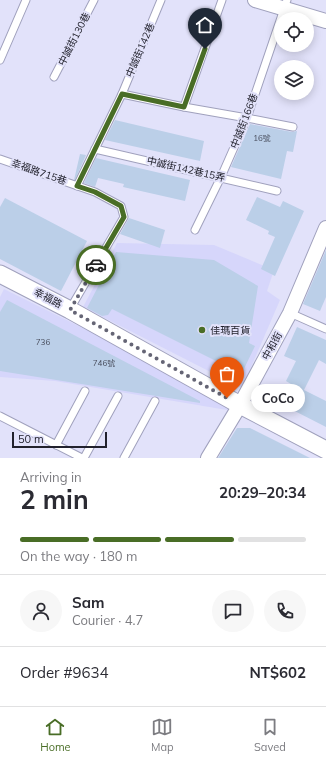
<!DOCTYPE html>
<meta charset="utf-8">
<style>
:root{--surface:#fff;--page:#f7f7f7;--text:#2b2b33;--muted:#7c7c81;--line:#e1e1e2;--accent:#496d26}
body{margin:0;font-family:Mulish,"Noto Sans TC",sans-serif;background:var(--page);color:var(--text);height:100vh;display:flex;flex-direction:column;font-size:15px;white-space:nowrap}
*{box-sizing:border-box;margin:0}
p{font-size:13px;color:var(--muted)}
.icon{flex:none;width:22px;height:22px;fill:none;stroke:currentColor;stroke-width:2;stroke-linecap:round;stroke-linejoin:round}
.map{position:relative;height:458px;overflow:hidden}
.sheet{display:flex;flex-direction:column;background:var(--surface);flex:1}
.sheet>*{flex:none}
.buttons{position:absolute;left:274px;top:12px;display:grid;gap:8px}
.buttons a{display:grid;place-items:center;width:40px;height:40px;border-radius:50%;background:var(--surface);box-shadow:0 2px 10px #0003;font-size:20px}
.scale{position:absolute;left:12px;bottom:10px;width:95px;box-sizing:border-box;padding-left:4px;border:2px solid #22222d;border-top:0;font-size:11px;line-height:14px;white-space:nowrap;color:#22222d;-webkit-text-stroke:3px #e2e2fa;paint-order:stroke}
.pin{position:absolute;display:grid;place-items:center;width:34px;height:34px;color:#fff;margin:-41px -17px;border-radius:50% 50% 50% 0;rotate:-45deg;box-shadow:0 0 4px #0007}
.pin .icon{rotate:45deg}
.courier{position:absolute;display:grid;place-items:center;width:40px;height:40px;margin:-20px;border:3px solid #496d26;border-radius:50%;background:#fff;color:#222;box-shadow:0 1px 5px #0007}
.bubble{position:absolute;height:28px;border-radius:14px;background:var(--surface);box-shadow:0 2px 10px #0003;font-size:13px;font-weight:700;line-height:28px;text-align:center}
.summary em{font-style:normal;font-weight:700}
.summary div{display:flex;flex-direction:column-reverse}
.summary{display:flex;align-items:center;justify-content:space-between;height:68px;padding:0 20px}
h1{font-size:26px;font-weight:700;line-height:30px}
.bar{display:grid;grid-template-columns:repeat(4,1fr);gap:6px 4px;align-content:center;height:48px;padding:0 20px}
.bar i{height:5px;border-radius:3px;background:var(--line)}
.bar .current{background:var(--accent)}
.bar p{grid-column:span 4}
.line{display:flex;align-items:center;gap:10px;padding:0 20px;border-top:1px solid var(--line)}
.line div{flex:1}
.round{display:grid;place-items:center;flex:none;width:42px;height:42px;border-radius:21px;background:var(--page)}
.tabs{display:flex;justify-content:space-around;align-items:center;height:56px;border-top:1px solid var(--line);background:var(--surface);font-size:11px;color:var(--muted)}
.tabs a{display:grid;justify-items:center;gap:2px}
.tabs .current{color:var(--accent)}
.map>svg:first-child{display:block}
.built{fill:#d6d6fb}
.building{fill:#bbcfe8}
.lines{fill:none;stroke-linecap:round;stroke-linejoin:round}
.service-casing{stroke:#a0a1bd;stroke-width:9}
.minor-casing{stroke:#a0a1bd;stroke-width:16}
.tertiary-casing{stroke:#a0a1bd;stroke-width:19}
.service{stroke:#fff;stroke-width:7}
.minor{stroke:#fff;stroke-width:14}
.tertiary{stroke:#fff;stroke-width:17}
.done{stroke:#656575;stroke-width:4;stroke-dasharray:0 7.2}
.route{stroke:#496d26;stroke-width:5}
.poi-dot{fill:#496d26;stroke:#e2e2fa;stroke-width:1.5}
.labels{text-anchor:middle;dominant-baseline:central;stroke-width:4;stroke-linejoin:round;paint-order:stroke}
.number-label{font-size:8px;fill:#484d5c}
.street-label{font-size:10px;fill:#22222d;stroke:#e2e2fa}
.poi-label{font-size:10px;fill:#22222d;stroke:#e2e2fa;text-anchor:start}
</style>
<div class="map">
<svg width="326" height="458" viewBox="0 0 326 458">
<rect width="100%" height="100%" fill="#e2e2fa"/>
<g class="built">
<polygon points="117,243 214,245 274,270 267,291 280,300 242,388 83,307"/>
<polygon points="4,289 228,400 233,411 55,381 0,377 0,297"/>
</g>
<g class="building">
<polygon points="115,120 204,141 200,161 105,140"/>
<polygon points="250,124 292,132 297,131 293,152 287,151 281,179 231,167"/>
<polygon points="80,154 86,155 75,180 74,180"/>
<polygon points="96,158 190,180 185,201 123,187 124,184 98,178 95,187 84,183"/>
<polygon points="257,197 280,207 283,201 304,211 275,276 261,269 275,237 268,234 269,231 246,220"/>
<polygon points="5,198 87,241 61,291 0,259 0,207"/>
<polygon points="129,218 165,230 160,248 120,234"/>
<polygon points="326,250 326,297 320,311 303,304"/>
<polygon points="116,252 214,260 258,286 249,343 255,346 241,375 238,379 233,380 225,378 221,372 222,364 112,309 108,315 102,316 87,308"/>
<polygon points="7,300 200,401 200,403 0,371 0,312"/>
<polygon points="297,327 326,340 326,364 319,360 304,390 326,401 326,427 281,404 291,384 286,381 296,361 284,356"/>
<polygon points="237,428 250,428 310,458 218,458"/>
</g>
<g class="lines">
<defs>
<g id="service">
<polyline points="0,60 26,0"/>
<polyline points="54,77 94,0"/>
<polyline points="122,94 184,107 247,118 293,127"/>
<polyline points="184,107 222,0"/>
<polyline points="95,149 277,191"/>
<polyline points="0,159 95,192 121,206 124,217 70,309"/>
<polyline points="77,186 122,94 161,0"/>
<polyline points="195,230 221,177 247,118 287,0"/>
<polyline points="290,313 326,329"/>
<polyline points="0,416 82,458"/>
<polyline points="56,445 85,391"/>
<polyline points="84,458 118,396"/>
<polyline points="124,458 155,401"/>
</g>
<g id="minor">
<polyline points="255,0 326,21"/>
<polyline points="208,458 240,405 290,313 326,228"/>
</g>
<polyline id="tertiary" points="0,274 70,310 240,405 326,450"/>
</defs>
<use href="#service" class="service-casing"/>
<use href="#minor" class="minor-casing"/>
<use href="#tertiary" class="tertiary-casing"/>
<use href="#service" class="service"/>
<use href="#minor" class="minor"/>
<use href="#tertiary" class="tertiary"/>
</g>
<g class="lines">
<polyline class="done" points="96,265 70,310 227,398"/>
<polyline class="route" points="96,265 124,217 121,206 95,192 77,186 122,94 184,107 205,49"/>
</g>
<circle class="poi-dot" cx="202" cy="330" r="4"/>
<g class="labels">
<g class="number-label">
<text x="262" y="138">16號</text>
<text x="43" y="342">736</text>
<text x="104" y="363">746號</text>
</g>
<g class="street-label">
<text transform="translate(74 39) rotate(-63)">中誠街130巷</text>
<text transform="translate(140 50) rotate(-67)">中誠街142巷</text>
<text transform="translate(244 121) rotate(-69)">中誠街166巷</text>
<text transform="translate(186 169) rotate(13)">中誠街142巷15弄</text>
<text transform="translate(39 172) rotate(19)">幸福路715巷</text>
<text transform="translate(48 298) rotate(27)">幸福路</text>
<text transform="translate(272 346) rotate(-61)">中和街</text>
</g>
<g class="poi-label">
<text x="210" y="330">佳瑪百貨</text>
</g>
</g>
</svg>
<div class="buttons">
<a><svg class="icon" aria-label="locate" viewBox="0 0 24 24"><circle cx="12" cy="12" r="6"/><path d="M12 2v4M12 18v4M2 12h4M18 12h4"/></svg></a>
<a><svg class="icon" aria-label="layers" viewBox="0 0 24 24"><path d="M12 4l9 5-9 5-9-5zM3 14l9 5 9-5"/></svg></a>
</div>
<div class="scale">50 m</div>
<div class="pin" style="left:227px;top:398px;background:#ea580c"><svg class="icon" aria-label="bag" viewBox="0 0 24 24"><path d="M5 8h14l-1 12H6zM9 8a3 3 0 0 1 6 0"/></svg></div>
<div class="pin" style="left:205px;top:49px;background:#1f2937"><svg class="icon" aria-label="home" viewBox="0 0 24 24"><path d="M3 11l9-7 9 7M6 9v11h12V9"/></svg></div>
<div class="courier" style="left:96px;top:265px"><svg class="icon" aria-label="car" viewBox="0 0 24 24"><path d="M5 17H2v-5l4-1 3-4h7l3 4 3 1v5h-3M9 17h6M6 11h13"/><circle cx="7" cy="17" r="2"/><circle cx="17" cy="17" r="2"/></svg></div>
<div class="bubble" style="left:251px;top:384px;width:54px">CoCo</div>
</div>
<section class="sheet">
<div class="summary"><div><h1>2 min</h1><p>Arriving in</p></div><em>20:29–20:34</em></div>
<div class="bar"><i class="current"></i><i class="current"></i><i class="current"></i><i></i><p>On the way · 180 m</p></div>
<div class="line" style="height:72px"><a class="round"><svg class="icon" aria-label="person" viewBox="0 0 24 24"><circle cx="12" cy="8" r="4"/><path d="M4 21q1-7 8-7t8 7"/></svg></a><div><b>Sam</b><p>Courier · 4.7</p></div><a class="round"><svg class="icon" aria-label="chat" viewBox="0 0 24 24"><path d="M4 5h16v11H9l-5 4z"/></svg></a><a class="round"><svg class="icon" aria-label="phone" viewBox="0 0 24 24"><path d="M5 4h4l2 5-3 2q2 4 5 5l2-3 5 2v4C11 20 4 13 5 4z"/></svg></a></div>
<div class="line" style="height:52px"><div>Order #9634</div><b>NT$602</b></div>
</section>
<nav class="tabs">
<a class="current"><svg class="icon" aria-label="home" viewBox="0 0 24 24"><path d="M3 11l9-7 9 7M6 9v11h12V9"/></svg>Home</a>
<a><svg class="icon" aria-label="map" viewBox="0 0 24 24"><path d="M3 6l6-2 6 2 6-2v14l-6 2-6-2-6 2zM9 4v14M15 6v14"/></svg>Map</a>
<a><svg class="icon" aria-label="saved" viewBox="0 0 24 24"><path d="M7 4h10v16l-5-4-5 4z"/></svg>Saved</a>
</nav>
